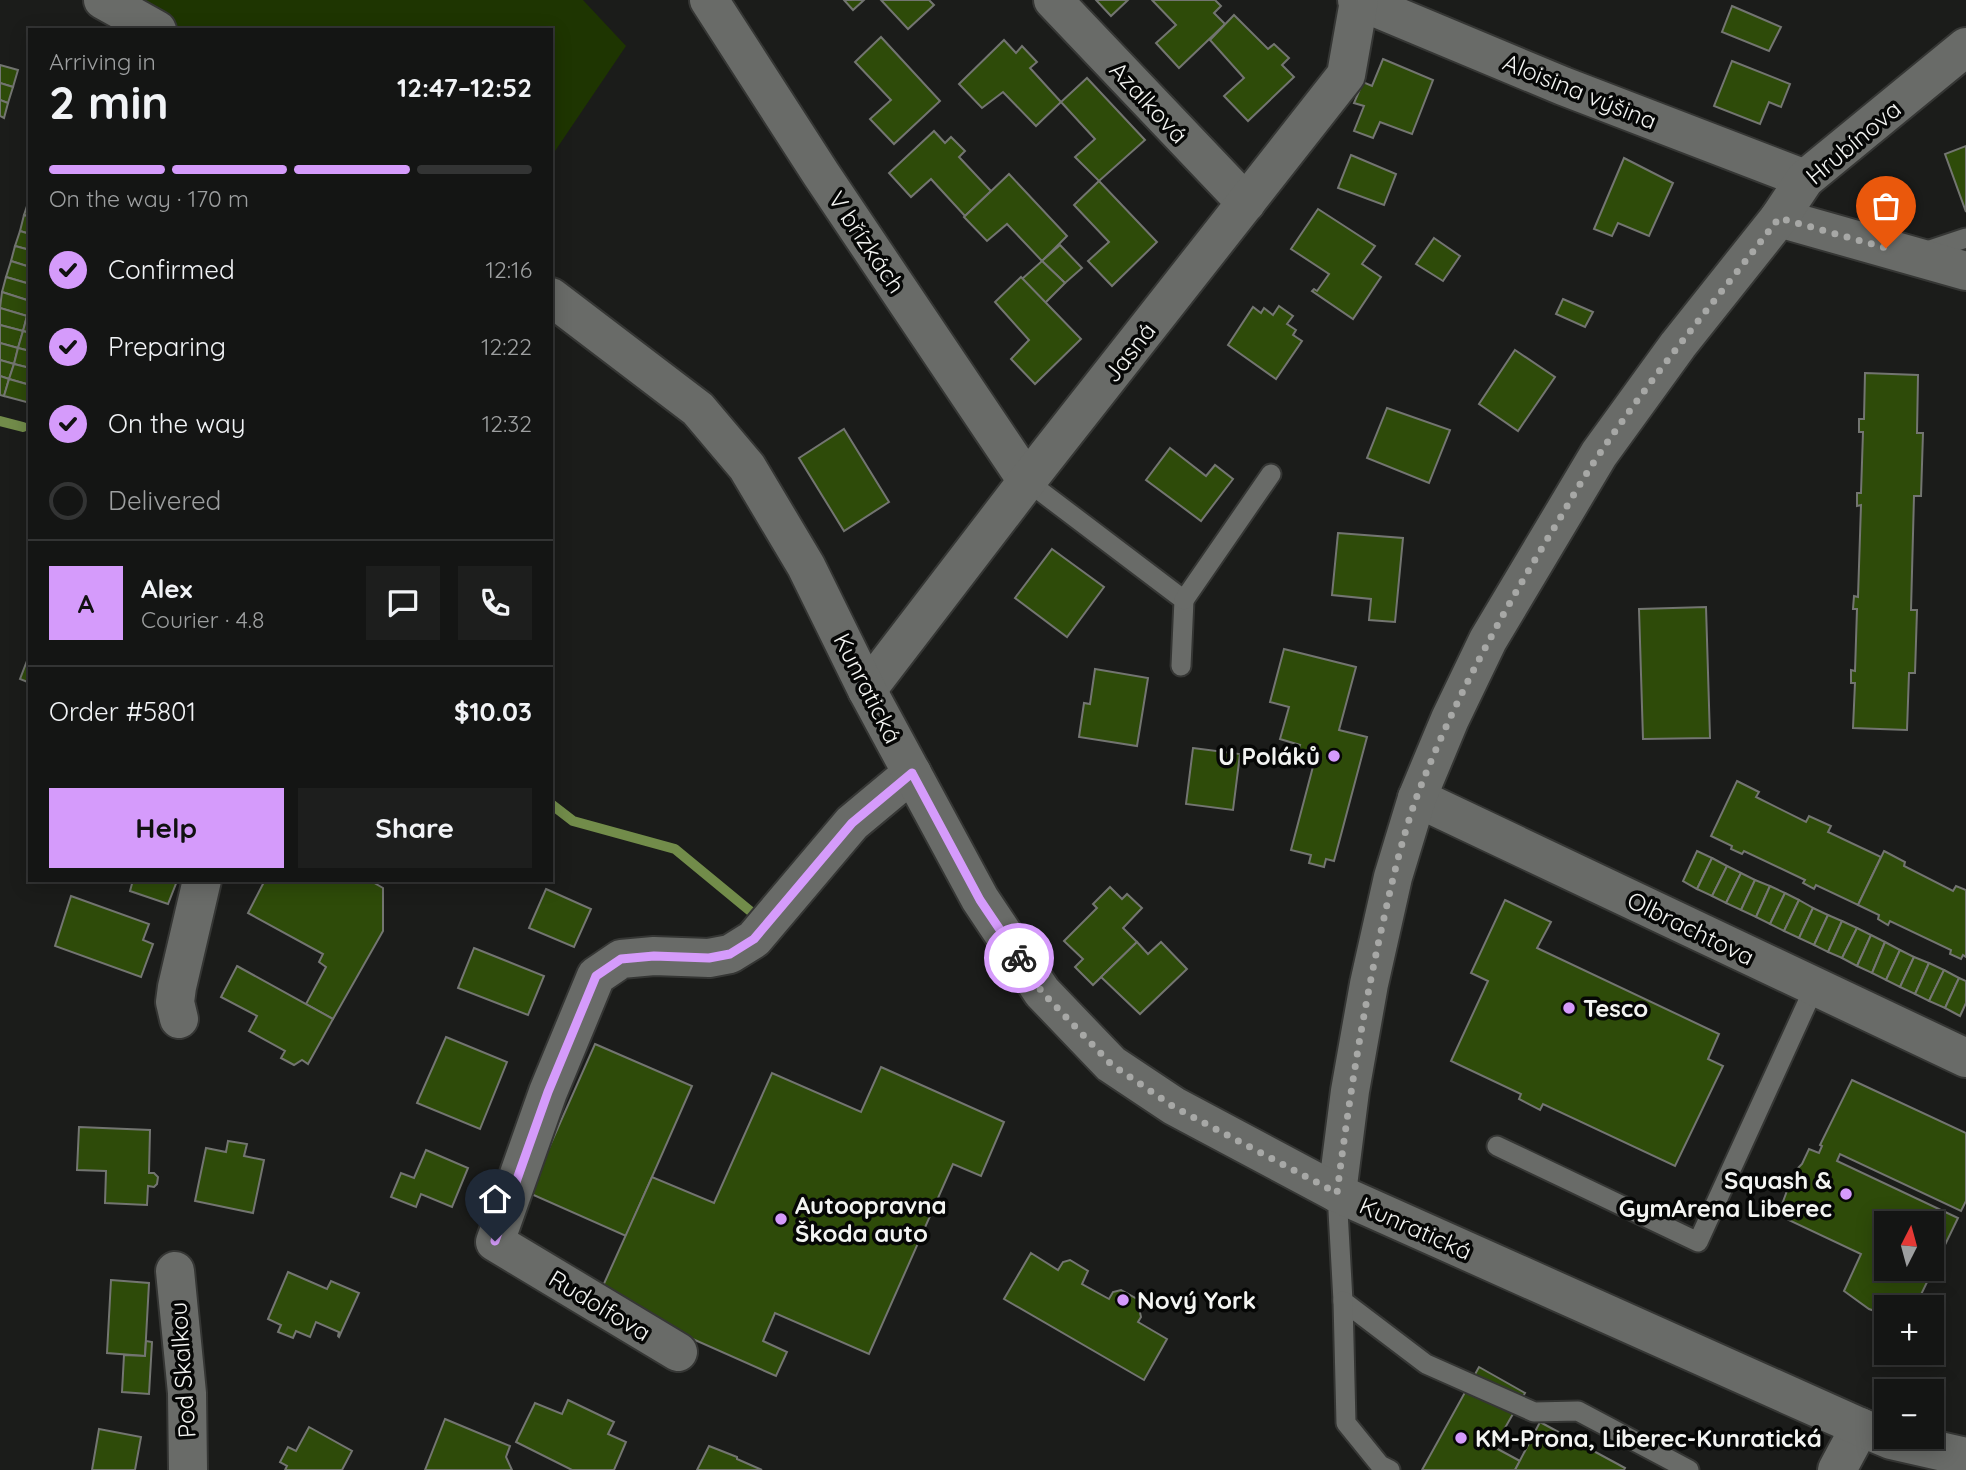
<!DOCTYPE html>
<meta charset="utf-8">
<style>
:root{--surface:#141514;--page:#1d1e1d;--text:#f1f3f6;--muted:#9d9fa0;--line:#333434;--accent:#d59bfb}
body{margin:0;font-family:Quicksand,sans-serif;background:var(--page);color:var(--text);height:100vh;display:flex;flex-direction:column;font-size:26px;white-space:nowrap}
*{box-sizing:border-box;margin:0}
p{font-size:23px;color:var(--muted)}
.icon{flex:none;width:38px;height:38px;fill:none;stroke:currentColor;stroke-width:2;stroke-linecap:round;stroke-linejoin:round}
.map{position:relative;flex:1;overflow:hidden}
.side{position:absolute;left:28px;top:28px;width:525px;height:854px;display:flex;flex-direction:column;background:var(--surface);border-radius:0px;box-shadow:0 4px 18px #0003,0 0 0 2px var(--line)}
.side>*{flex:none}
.needle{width:46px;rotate:6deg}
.tools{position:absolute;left:1874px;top:1211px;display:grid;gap:14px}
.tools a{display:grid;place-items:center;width:70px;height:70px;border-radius:0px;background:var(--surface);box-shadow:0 4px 18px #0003,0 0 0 2px var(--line);font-size:35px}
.pin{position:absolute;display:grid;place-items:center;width:60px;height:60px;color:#fff;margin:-72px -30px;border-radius:50% 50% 50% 0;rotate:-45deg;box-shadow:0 0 7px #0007}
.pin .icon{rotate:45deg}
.courier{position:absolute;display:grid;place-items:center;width:70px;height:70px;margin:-35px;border:5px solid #d59bfb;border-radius:50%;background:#fff;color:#222;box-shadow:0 2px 9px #0007}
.head em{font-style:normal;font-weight:700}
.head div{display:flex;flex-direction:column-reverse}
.head{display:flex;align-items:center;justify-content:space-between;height:119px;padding:0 21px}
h1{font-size:46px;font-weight:700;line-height:52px}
.bar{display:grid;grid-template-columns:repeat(4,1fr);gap:10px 7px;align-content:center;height:84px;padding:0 21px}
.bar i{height:9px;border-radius:5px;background:var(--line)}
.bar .on{background:var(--accent)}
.bar p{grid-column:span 4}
.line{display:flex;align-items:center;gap:18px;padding:0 21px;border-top:2px solid var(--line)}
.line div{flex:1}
.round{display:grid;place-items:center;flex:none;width:74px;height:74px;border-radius:0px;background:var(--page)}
ol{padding:0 21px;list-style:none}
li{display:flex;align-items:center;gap:21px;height:77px}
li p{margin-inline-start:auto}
li .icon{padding:7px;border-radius:50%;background:var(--accent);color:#111;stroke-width:4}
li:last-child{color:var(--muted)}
li i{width:38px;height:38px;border:4px solid var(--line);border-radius:50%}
.button{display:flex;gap:14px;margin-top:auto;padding:14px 21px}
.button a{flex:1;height:80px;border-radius:0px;background:var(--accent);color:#111;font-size:28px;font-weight:700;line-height:80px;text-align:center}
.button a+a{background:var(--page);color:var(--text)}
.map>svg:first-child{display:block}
.green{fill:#1e3501}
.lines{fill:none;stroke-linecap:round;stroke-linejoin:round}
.stream{stroke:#728c4a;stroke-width:10}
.building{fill:#2e4b09;stroke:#737571;stroke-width:2;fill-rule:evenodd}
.service-casing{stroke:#353634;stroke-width:23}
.minor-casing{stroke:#353634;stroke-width:42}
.tertiary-casing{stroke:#353634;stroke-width:42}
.service{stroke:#696b68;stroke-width:19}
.minor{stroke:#696b68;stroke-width:38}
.tertiary{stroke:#696b68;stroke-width:38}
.done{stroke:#a7a8a6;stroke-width:7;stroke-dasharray:0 12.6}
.route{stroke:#d59bfb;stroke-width:9}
.poi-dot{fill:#d59bfb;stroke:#060706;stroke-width:2.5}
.labels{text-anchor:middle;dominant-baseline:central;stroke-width:7;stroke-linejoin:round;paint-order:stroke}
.street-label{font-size:24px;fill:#f3f4f2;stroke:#060706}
.poi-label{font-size:24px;font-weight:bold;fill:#f3f4f2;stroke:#060706;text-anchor:start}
</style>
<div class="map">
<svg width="1966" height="1470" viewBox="0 0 1966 1470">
<rect width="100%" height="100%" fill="#1b1c1a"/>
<polygon class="green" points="103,0 583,0 626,46 551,157 551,30 157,30"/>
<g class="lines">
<g class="stream">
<polyline points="0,421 23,427"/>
<polyline points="551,804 573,821 675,849 755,915"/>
</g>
</g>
<g class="building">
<polygon points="844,0 864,0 853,10"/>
<polygon points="881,0 929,0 934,5 908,29"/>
<polygon points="1096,0 1128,0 1111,16"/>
<polygon points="1152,0 1215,0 1221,6 1214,13 1225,24 1179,68 1156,43 1176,25"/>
<polygon points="1732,6 1781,27 1769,51 1722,32"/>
<polygon points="1234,15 1268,49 1274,44 1289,58 1282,65 1294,77 1248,121 1224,96 1244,78 1210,40"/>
<polygon points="881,37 940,101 894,144 870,119 891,100 855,62"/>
<polygon points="1004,40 1016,53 1022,46 1037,62 1030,68 1061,102 1036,126 1003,92 982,108 959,84"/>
<polygon points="1383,59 1433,80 1412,134 1380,122 1373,138 1354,131 1364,106 1354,103 1363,82 1372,86"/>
<polygon points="1732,61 1790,84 1781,107 1769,102 1760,124 1714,106"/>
<polygon points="0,65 18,70 13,87 0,83"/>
<polygon points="1087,78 1145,140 1099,181 1075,157 1095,139 1061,102"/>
<polygon points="0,83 13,87 8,103 0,100"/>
<polygon points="0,100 8,103 4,118 0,116"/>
<polygon points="934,131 945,143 951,137 965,151 959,157 991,191 965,216 931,179 911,197 889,173"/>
<polygon points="1966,146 1966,212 1945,154"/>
<polygon points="1351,155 1396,174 1384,205 1338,188"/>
<polygon points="1624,158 1673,183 1649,236 1618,223 1612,236 1594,229"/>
<polygon points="1009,174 1067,236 1042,261 1007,224 987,241 964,217"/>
<polygon points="1099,181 1157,242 1112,286 1088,261 1109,242 1074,205"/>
<polygon points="29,200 30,200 30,217 24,215"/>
<polygon points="1318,209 1375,246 1362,264 1381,277 1353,319 1312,291 1314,289 1317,291 1329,274 1291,249"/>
<polygon points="24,215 30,217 30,234 20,231"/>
<polygon points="20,231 30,234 30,250 15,246"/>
<polygon points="1434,238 1460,256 1443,281 1416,264"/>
<polygon points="1060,245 1082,268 1065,283 1042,261"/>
<polygon points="15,246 30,250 30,267 11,261"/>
<polygon points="11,261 30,267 30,284 6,277"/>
<polygon points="1042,261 1065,283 1045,303 1022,279"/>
<polygon points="6,277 30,284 30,301 2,292"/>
<polygon points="1021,277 1081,339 1035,384 1011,359 1029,340 995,302"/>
<polygon points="2,292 30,301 27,316 0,308"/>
<polygon points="1563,299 1593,312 1585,327 1556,314"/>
<polygon points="1279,306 1293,316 1287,324 1296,330 1293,335 1302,341 1276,379 1228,345 1253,307 1261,313 1264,308 1273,315"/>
<polygon points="0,308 27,316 23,331 0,325"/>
<polygon points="27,316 30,317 30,333 23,331"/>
<polygon points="0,325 23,331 18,348 0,343"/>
<polygon points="23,331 30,333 30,351 18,348"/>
<polygon points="0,343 18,348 14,364 0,360"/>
<polygon points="18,348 30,351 30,368 14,364"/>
<polygon points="1515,350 1555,377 1518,431 1479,404"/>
<polygon points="0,360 14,364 9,379 0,376"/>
<polygon points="14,364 30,368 30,385 9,379"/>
<polygon points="1865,373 1918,375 1917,433 1923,433 1921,496 1914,496 1911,610 1917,610 1915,673 1909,673 1907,730 1853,728 1855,683 1851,683 1851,670 1855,671 1857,609 1853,609 1854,596 1858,597 1861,505 1857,506 1857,493 1861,493 1863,432 1859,432 1859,419 1864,419"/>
<polygon points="0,376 9,379 4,396 0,395"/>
<polygon points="9,379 30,385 30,403 4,396"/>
<polygon points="1387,408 1450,430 1429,483 1367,458"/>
<polygon points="844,429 889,502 844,531 799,458"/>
<polygon points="1170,448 1206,476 1215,465 1233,479 1201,521 1146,480"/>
<polygon points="1338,533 1403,538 1395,622 1369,620 1371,599 1332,595"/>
<polygon points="1052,549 1104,587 1067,637 1015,598"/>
<polygon points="1706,607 1710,738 1643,739 1639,609"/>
<polygon points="1284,649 1356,667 1339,730 1367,737 1334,861 1326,859 1324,867 1309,863 1311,855 1291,850 1315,759 1297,754 1300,745 1280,739 1289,707 1270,702"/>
<polygon points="30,653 30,683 20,679"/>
<polygon points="1095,669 1148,678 1137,746 1079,737 1084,703 1090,704"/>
<polygon points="1193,748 1240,754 1233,810 1186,804"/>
<polygon points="1737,781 1759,792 1756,797 1806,822 1809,816 1831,826 1828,832 1881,857 1858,905 1816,885 1814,889 1803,883 1805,880 1744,851 1742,854 1731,849 1732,846 1711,836"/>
<polygon points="1697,851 1712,858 1697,889 1683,881"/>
<polygon points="1884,851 1905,862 1904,866 1953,891 1956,886 1966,890 1966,957 1963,955 1961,959 1950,954 1951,950 1890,921 1888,925 1878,919 1879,915 1858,905"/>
<polygon points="1712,858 1727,866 1712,896 1697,889"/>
<polygon points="1727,866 1741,873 1726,903 1712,896"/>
<polygon points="1741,873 1755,880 1741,910 1726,903"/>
<polygon points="133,880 176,880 177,881 168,904 130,891"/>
<polygon points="265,880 369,880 383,888 383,931 333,1019 306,1004 326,967 319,962 323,954 248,913"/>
<polygon points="1755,880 1770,886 1756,917 1741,910"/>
<polygon points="1770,886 1785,893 1770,924 1756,917"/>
<polygon points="1110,887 1122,899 1127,894 1142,908 1123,928 1137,942 1093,985 1075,967 1083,959 1064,941 1097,908 1093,904"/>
<polygon points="546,889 591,909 574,947 529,928"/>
<polygon points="1785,893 1799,900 1784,931 1770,924"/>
<polygon points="71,896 149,924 143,940 153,944 141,977 55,946"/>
<polygon points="1505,900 1551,922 1537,948 1719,1034 1708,1059 1723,1066 1675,1166 1543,1104 1540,1110 1519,1099 1521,1094 1451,1061 1488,981 1471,973"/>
<polygon points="1799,900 1813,908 1799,938 1784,931"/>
<polygon points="1813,908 1828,915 1814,945 1799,938"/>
<polygon points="1828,915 1842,921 1828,952 1814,945"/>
<polygon points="1842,921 1857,928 1842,958 1828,952"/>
<polygon points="1857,928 1871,935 1857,966 1842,958"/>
<polygon points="1871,935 1885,942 1872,973 1857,966"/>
<polygon points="1137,942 1148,954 1161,942 1187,969 1140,1014 1101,977"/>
<polygon points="1885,942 1900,950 1886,980 1872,973"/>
<polygon points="474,948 544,976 528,1015 458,988"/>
<polygon points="1900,950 1914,957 1900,987 1886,980"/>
<polygon points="1914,957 1929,963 1915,994 1900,987"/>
<polygon points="1929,963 1944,970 1929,1001 1915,994"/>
<polygon points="237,966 333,1019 308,1064 302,1060 294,1065 281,1058 285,1051 249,1031 257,1016 221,997"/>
<polygon points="1944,970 1959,978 1945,1008 1929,1001"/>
<polygon points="1959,978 1966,981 1966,1003 1960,1016 1945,1008"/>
<polygon points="446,1037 507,1062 480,1129 417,1103"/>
<polygon points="595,1044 692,1086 626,1236 529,1193"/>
<polygon points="881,1067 1004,1122 981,1176 953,1164 869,1354 775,1313 763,1341 787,1352 776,1376 598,1297 652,1177 714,1203 772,1073 861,1112"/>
<path d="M1852,1080L1966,1133V1201L1961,1211L1840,1154L1837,1161L1958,1218L1915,1307H1886V1315L1869,1309L1844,1291L1861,1254L1778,1215L1794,1172L1802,1164L1809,1149L1819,1153L1822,1146L1820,1145ZM1886,1223H1932V1269H1886Z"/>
<polygon points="79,1127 150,1130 149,1173 154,1173 158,1177 157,1184 154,1187 148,1186 147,1205 105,1203 106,1171 77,1170"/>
<polygon points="228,1141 247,1144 244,1156 264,1160 253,1213 195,1201 206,1148 226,1152"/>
<polygon points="426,1150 468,1168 452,1207 421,1194 416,1207 391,1197 401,1173 414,1178"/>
<polygon points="1031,1253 1058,1270 1063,1262 1070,1260 1088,1271 1082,1284 1109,1299 1113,1292 1121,1290 1137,1299 1141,1317 1138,1322 1167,1339 1144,1380 1004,1299"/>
<polygon points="288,1272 327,1289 331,1281 359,1293 339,1337 338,1336 339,1332 316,1322 310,1337 296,1331 293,1338 278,1332 281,1325 268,1319"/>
<polygon points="111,1280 149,1283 145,1356 107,1353"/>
<polygon points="146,1341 152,1342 149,1394 122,1392 124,1355 145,1356"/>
<polygon points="1479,1367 1525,1393 1494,1447 1520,1461 1515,1470 1422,1470"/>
<polygon points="568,1400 614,1422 608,1434 626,1442 614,1470 572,1470 516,1442 535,1403 562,1414"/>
<polygon points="445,1419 510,1446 506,1457 512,1470 425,1470"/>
<polygon points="1540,1422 1625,1468 1624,1470 1515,1470"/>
<polygon points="309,1427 352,1451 342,1470 285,1470 287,1466 280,1462 288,1447 296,1451"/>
<polygon points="99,1429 141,1437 135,1470 92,1470"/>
<polygon points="709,1446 737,1457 737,1459 762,1470 697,1470"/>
</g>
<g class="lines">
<defs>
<g id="service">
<polyline points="1921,253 1966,238"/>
<polyline points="1027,481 1184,600 1181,666"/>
<polyline points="1184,600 1271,474"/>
<polyline points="1497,1146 1698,1242 1814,988"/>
<polyline points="1337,1193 1343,1301 1426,1364 1534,1412 1578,1411 1689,1470"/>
<polyline points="1343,1301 1346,1423 1380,1465 1390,1470"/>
</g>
<g id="minor">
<polyline points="709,0 821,174 1027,481"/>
<polyline points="1053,0 1246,203"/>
<polyline points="1357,0 1563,86 1805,179"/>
<polyline points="1779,218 1966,271"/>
<polyline points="867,690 1027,481 1346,75 1359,1"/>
<polyline points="1417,798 1966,1058"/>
<polyline points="179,1019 175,1002 177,987 202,880"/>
<polyline points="1337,1193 1350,1091 1369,984 1393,877 1417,798 1450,719 1488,640 1599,454 1678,345 1779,218 1805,179 1966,47"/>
<polyline points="175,1271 187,1393 188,1470"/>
<polyline points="678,1352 495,1242 548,1092 596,976 621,959 654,956 709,958 730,954 754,939 852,823 912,773"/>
<polyline points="1837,1470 1860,1427"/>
</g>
<g id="tertiary">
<polyline points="103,0 157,30"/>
<polyline points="551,297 698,409 747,467 806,566 867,690 980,899 1042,992 1111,1064 1174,1106 1337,1193 1860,1427 1891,1440 1966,1457"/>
</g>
</defs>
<use href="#service" class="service-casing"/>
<use href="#minor" class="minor-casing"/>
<use href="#tertiary" class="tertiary-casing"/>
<use href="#service" class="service"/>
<use href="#minor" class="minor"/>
<use href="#tertiary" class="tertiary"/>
</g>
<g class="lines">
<path class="done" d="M1019,958L1042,992L1111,1064L1174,1107L1337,1193C1349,1100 1363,1009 1384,918C1393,877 1403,835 1417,796C1452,704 1500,617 1551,533C1567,507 1582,479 1600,453C1655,372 1719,296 1779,218L1886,248"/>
<polyline class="route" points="495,1241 548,1092 596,976 621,959 654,956 709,958 730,954 754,939 852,823 912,773 980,900 1019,958"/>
</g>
<g class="poi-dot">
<circle cx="1334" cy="756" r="7"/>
<circle cx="1569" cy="1008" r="7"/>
<circle cx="1846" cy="1194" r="7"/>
<circle cx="781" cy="1219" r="7"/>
<circle cx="1123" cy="1300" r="7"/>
<circle cx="1461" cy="1438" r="7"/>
</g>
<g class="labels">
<g class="street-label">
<text transform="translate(1580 91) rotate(22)">Aloisina výšina</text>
<text transform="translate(1149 102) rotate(47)">Azalková</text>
<text transform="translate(1853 142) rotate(-40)">Hrubínova</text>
<text transform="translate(867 242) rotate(56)">V břízkách</text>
<text transform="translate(1129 352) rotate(-52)">Jasná</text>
<text transform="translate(868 688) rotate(63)">Kunratická</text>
<text transform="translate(1691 928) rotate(26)">Olbrachtova</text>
<text transform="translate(1416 1228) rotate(24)">Kunratická</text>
<text transform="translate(600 1305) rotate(31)">Rudolfova</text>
<text transform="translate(182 1370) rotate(-94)">Pod Skalkou</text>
</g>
<g class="poi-label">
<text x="1320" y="756" text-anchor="end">U Poláků</text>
<text x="1583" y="1008">Tesco</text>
<text x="1832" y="1180" text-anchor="end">Squash &amp;<tspan x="1832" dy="28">GymArena Liberec</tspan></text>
<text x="795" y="1205">Autoopravna<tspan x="795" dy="28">Škoda auto</tspan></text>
<text x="1137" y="1300">Nový York</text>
<text x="1475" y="1438">KM-Prona, Liberec-Kunratická</text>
</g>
</g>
</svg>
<div class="tools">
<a><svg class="needle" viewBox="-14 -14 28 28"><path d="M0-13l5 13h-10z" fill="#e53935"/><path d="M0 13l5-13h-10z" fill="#9d9fa0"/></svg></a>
<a>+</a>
<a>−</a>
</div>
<div class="pin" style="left:1886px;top:248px;background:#ea580c"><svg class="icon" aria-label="bag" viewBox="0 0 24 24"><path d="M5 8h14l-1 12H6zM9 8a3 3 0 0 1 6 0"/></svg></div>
<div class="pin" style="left:495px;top:1241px;background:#1f2937"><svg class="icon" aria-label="home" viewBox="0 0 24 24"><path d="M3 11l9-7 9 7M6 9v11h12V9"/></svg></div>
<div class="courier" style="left:1019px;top:958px"><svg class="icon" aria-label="bike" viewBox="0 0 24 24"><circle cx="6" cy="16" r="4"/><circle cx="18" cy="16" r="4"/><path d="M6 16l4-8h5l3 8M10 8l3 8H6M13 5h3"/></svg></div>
<section class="side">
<div class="head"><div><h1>2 min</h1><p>Arriving in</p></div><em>12:47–12:52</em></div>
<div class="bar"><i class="on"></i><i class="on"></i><i class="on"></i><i></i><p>On the way · 170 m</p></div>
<ol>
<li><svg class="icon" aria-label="check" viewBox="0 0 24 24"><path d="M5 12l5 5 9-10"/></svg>Confirmed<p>12:16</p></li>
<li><svg class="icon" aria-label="check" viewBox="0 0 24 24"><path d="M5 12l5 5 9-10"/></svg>Preparing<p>12:22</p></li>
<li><svg class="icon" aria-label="check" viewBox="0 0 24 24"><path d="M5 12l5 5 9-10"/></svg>On the way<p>12:32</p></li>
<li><i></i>Delivered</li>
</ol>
<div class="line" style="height:126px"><b class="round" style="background:var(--accent);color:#111">A</b><div><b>Alex</b><p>Courier · 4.8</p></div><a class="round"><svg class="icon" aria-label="chat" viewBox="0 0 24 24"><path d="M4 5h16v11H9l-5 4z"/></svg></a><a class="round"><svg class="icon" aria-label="phone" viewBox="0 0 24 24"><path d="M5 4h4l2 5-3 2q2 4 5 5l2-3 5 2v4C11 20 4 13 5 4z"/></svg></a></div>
<div class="line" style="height:91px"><div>Order #5801</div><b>$10.03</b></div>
<div class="button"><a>Help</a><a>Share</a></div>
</section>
</div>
